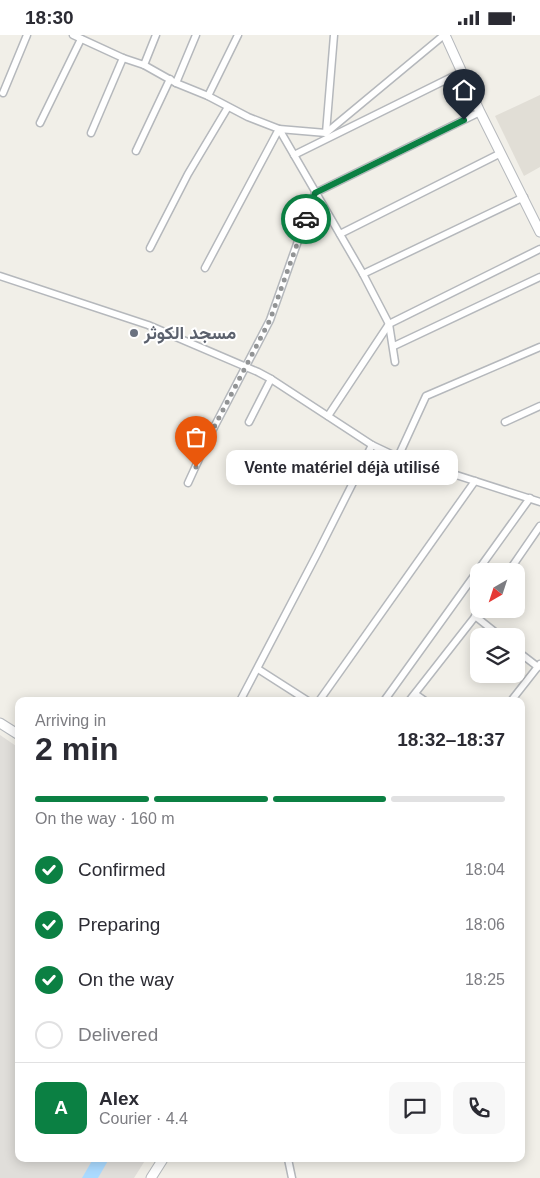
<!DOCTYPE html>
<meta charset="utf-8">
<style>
:root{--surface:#fff;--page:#f7f7f7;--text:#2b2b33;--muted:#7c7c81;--line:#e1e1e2;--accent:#0b8043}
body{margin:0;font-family:Helvetica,Vazirmatn,sans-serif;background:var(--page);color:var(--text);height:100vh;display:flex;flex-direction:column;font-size:19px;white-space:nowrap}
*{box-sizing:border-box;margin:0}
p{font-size:16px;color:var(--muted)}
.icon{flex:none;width:28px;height:28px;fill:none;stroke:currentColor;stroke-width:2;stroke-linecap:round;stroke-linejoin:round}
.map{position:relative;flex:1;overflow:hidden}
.side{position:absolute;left:15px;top:662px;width:510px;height:465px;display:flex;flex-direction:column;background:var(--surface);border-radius:10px;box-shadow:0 2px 12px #0003}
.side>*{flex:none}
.needle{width:32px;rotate:219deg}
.controls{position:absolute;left:470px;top:528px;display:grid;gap:10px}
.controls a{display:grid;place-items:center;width:55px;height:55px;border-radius:10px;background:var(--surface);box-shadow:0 2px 12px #0003;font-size:25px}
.pin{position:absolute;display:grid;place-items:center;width:42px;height:42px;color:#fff;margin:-51px -21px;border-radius:50% 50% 50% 0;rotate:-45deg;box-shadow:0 0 5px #0007}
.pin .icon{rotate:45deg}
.courier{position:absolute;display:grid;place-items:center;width:50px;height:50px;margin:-25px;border:4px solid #0b8043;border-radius:50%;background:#fff;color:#222;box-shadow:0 1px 6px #0007}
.bubble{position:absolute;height:35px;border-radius:10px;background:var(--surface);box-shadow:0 2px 12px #0003;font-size:16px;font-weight:700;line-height:35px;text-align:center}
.head em{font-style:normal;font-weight:700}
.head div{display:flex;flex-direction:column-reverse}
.head{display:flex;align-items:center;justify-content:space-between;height:85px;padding:0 20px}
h1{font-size:32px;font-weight:700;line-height:38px}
.bar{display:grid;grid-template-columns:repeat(4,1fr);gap:8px 5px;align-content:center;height:60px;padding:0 20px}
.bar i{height:6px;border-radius:4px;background:var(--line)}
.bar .on{background:var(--accent)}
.bar p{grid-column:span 4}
.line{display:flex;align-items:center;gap:12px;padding:0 20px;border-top:1px solid var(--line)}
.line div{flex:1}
.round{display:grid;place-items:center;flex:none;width:52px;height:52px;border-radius:10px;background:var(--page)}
ol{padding:0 20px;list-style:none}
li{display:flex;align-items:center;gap:15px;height:55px}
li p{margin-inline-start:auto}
li .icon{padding:5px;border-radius:50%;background:var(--accent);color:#fff;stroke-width:4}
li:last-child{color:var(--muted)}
li i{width:28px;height:28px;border:2px solid var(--line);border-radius:50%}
.status{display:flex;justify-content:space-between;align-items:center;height:35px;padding:0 25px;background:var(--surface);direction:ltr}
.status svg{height:14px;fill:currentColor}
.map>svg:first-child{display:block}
.industrial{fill:#e0deda}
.education{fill:#e1ded6}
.water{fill:#aadaff}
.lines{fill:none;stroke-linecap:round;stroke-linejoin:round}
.minor-casing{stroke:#b5b8bc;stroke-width:9}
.tertiary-casing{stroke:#b5b8bc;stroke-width:11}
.minor{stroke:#fff;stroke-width:6}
.tertiary{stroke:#fff;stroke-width:9}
.done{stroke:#929495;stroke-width:5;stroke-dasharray:0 9}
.route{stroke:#0b8043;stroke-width:6}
.worship-dot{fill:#6b7280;stroke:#fff;stroke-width:2}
.labels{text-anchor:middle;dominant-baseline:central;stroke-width:4;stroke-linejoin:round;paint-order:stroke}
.worship-label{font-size:18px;font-weight:bold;fill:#5b616d;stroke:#fff;text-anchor:start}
</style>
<div class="status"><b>18:30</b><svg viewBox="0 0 49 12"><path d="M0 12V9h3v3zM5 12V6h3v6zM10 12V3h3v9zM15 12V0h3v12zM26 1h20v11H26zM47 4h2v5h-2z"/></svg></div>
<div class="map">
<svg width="540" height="1143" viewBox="0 0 540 1143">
<rect width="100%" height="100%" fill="#f1efe8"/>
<polygon class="industrial" points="0,700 19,713 19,1124 146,1124 134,1143 0,1143"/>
<polygon class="education" points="540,60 540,132 524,141 495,81"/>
<polygon class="water" points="93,1124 109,1124 98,1143 82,1143"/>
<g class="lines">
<defs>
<g id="minor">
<polyline points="73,0 123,23 144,30 176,48 208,61 248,82 279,94 205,233"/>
<polyline points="144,30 156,0"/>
<polyline points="176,48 196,0"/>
<polyline points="3,58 27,0"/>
<polyline points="208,61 238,0"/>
<polyline points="40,88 81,4"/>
<polyline points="91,98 123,23"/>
<polyline points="326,98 334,0"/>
<polyline points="136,116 170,44"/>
<polyline points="294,120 462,37"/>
<polyline points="340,199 501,118"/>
<polyline points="150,213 188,139 228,72"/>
<polyline points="363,239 524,162"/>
<polyline points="0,241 148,290 258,337 271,344 372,410 391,419 540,467"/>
<polyline points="394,311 540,242"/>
<polyline points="395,327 389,289 363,239 279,94 326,98 444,0"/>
<polyline points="328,381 389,289 540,214"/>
<polyline points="249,387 271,344"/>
<polyline points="505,387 540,371"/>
<polyline points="398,422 426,361 540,312"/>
<polyline points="188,448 210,400 270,285 315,158 480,77"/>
<polyline points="509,536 540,491"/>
<polyline points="475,581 500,601"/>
<polyline points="516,615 538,632"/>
<polyline points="258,634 308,666"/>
<polyline points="415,659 425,666"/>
<polyline points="240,666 317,519 372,410"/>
<polyline points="319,666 475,446"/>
<polyline points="384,666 530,463"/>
<polyline points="409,666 481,574"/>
<polyline points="511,666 540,629"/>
<polyline points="288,1124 292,1143"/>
</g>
<g id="tertiary">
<polyline points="445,0 480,77 540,197"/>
<polyline points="0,688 19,700"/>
<polyline points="151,1143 163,1124"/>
</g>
</defs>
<use href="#minor" class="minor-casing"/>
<use href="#tertiary" class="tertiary-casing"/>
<use href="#minor" class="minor"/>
<use href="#tertiary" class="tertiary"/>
</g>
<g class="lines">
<polyline class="done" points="196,432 210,400 270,285 306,184"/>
<polyline class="route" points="306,184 315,158 464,85"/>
</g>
<circle class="worship-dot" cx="134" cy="298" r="5"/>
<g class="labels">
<g class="worship-label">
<text x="144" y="298">مسجد الكوثر</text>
</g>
</g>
</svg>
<div class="controls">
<a><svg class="needle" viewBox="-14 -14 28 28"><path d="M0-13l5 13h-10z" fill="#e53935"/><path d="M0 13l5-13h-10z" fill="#7c7c81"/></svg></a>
<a><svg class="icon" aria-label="layers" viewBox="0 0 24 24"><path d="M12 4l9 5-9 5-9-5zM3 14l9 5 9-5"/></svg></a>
</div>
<div class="pin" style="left:196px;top:432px;background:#ea580c"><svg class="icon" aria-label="bag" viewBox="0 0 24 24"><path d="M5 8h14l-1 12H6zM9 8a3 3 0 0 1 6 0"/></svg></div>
<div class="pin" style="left:464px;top:85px;background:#1f2937"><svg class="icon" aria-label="home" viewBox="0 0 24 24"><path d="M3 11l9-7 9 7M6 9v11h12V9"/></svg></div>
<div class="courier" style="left:306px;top:184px"><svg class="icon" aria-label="car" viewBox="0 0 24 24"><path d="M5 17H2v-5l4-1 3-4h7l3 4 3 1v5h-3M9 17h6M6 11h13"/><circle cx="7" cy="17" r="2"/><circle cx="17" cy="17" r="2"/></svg></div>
<div class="bubble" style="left:226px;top:415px;width:232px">Vente matériel déjà utilisé</div>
<section class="side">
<div class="head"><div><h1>2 min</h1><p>Arriving in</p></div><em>18:32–18:37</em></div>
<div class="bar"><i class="on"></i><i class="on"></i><i class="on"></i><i></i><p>On the way · 160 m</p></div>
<ol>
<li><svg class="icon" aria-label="check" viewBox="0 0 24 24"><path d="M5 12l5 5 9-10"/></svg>Confirmed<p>18:04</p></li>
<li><svg class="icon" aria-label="check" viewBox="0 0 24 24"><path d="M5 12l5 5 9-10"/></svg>Preparing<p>18:06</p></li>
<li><svg class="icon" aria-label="check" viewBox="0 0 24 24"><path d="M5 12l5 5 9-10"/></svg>On the way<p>18:25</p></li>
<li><i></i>Delivered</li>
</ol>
<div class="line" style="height:90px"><b class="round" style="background:var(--accent);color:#fff">A</b><div><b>Alex</b><p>Courier · 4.4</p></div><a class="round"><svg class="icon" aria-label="chat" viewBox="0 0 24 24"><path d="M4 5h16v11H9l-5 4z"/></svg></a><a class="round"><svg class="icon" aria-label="phone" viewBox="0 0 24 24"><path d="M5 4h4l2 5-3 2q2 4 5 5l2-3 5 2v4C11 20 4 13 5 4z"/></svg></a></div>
</section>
</div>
